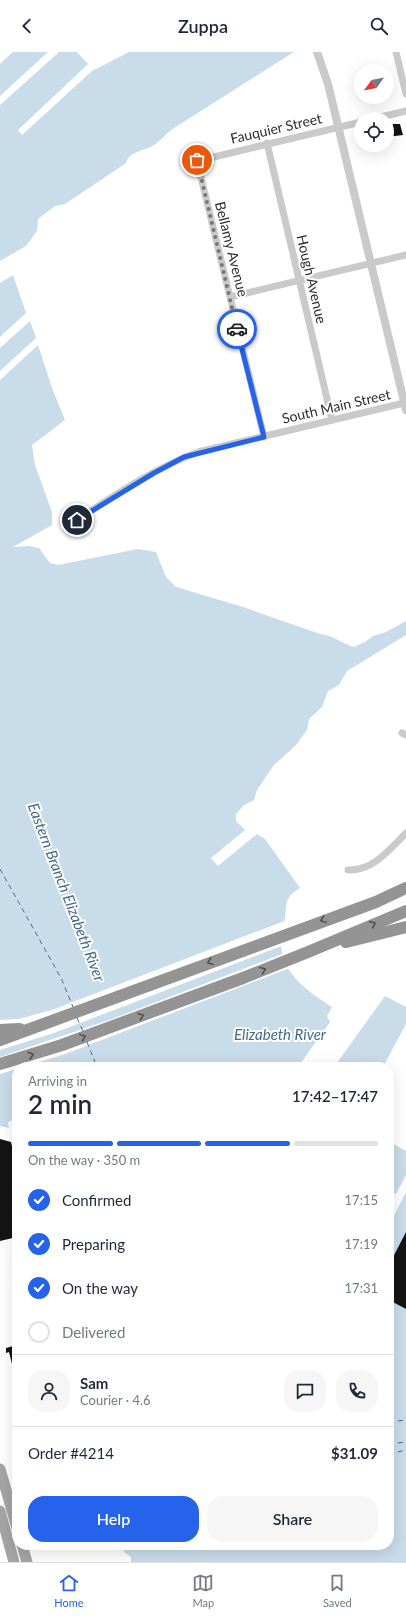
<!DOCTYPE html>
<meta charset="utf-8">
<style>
:root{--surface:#fff;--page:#f6f6f7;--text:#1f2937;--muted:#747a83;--line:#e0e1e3;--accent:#2563eb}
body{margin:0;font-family:Lato,sans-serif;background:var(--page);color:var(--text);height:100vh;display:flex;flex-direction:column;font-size:15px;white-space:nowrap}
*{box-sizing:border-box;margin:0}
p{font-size:13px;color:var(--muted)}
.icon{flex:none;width:22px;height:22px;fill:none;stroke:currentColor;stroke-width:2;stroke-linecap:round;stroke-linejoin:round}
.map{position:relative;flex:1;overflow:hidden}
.details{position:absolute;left:12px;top:1010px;width:382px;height:488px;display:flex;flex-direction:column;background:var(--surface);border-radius:16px;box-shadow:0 4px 16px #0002}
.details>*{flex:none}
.needle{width:26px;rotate:237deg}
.tools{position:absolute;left:354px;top:12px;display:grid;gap:8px}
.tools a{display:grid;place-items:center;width:40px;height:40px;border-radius:50%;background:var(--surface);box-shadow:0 4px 16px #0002;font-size:20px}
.pin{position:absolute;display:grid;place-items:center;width:34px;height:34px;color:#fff;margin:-17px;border:2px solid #fff;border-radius:50%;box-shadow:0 1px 4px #0007}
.courier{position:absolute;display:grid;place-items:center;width:40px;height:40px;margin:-20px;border:3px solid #2563eb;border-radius:50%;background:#fff;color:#222;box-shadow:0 1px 5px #0007}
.summary em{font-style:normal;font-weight:600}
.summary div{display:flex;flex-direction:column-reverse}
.summary{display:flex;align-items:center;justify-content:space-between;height:68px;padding:0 16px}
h1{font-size:26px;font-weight:600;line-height:30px}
.bar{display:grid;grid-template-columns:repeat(4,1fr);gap:6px 4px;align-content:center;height:48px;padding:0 16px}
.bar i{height:5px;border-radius:3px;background:var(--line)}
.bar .on{background:var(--accent)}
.bar p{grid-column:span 4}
.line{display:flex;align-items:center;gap:10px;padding:0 16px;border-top:1px solid var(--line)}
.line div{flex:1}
.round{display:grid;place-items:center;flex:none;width:42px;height:42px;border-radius:16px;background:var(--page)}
ol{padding:0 16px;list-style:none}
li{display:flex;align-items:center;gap:12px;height:44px}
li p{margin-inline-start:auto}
li .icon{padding:4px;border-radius:50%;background:var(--accent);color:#fff;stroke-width:4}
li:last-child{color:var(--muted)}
li i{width:22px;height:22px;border:2px solid var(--line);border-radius:50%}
.cta{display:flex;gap:8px;margin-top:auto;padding:8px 16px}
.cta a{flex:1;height:46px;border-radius:16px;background:var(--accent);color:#fff;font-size:16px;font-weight:600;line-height:46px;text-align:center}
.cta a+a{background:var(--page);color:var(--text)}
header{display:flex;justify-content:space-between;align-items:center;height:52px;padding:0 16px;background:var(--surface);font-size:18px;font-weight:600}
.dock{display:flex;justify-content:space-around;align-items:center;height:56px;border-top:1px solid var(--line);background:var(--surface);font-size:11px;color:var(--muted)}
.dock a{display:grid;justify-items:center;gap:2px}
.dock .on{color:var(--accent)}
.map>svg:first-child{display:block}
.water{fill:#c9dce9}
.pier{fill:#fff}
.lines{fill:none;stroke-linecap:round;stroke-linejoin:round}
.ferry{stroke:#406c8a;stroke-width:1;stroke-dasharray:5 4;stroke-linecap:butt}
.building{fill:#141414}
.minor{stroke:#cacaca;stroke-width:7}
.tertiary{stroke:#cacaca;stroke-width:8}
.primary{stroke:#a5a5a5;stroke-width:11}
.motorway{stroke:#949494;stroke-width:12}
.oneway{stroke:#515151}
.done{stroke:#767676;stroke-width:4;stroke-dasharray:0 7.2}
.route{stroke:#2563eb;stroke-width:5}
.labels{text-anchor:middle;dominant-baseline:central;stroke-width:4;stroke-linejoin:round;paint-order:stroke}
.street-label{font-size:14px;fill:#2d2d2d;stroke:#fff}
.water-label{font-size:15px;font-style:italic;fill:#406c8a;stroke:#fff}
</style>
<header><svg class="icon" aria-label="back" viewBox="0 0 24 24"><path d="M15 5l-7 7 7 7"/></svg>Zuppa<svg class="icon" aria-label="search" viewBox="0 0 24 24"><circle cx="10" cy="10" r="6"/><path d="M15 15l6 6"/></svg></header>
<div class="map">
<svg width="406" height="1510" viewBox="0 0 406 1510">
<rect width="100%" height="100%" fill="#fff"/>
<g class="water">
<polygon points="13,0 48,0 0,44 0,12"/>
<path d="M59,0H77L88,12L18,78L22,83L92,19L129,0H294L171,78C165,83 160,89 154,93C146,99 130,98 126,111L65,152L55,154L38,167L37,179L26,194L0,209V53Z"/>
<polygon points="13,223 26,261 0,285 0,231"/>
<polygon points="30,269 36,286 0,319 0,296"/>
<path d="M38,293L52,336L65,368L32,393L35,413L52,460V473L13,495L29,494L39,496L50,511L58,513L138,497L156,500L166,525L176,535L240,554L320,582C333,583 342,592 354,595L365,590L373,584L386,580L406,569V583L347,619L339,633L328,639L322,655L309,667L307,678L296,693L274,713L257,738L254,748L244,753L236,762V769L245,778L211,806L218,814L257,782L265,787L300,836C284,846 287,851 285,867C284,874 281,882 281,889C280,921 308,939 332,955L327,964L330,970L298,1015H17V1070L14,1068L8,1070L9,1076L0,1074V328Z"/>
<polygon points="385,944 406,955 406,972 383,1015 334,1015"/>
<polygon points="392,1091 406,1099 406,1123 396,1142 393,1141 389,1150 389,1096"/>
<polygon points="406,1140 406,1510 131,1510 131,1505 124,1500 123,1493 389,1493 389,1173"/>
</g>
<g class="pier">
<polygon points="287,868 284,893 54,981 0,998 0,973 17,971 0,972 0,968 19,967 52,958"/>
<polygon points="285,901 290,916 65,1002 23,1015 17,1015 17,1017 0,1022 0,1005 109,968"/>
</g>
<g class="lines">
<g class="ferry">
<polyline points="0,817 61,926 73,955"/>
<polyline points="77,966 83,979"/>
<polyline points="87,990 97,1015"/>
<polyline points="389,1370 406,1368"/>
<polyline points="389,1392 406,1390"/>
<polyline points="389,1402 406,1398"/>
</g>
</g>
<g class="building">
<polygon points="393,72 400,72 403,83 387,85 387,75"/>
<polygon points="0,1087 11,1090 12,1094 17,1093 17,1185 0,1189"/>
<polygon points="406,1180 406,1257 389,1248 389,1213"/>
<polygon points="17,1293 17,1324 15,1324 9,1300 6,1301 6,1296"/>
</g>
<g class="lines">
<g class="minor">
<polyline points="396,0 406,42"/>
<polyline points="373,67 406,59"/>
<polyline points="267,91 332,368"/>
<polyline points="230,245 406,203"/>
<polyline points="264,385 197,109 361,70"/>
<path d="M77,468C115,443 155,416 198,400L404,351"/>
<polyline points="402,681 406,683"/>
<path d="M348,818C373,819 390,797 406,781"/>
</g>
<polyline class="tertiary" points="317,0 328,32 406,358"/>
<g class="primary">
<polyline points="0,1417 17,1476"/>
<polyline points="0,1459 14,1510"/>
<polyline points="22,1493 27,1510"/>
</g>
<g class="motorway">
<polyline points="346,890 406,875"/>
<polyline points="0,978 20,977"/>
<polyline points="0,988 376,850 406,836"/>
<polyline points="0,1012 62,993 243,926 308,900 406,859"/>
</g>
</g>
<defs><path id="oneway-chevron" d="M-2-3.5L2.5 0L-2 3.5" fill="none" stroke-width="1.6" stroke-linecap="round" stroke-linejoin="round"/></defs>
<g class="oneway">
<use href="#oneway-chevron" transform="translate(323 868) rotate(160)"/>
<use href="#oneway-chevron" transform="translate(373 872) rotate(-24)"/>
<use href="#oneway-chevron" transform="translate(210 910) rotate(160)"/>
<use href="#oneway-chevron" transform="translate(263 918) rotate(-21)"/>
<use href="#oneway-chevron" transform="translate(141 964) rotate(-20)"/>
<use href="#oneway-chevron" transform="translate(83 985) rotate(-20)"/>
<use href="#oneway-chevron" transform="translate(31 1003) rotate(-17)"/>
</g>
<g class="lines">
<polyline class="done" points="197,108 237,277"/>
<polyline class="route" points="77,468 154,421 184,405 264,385 237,277"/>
</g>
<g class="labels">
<g class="street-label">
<text transform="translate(276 76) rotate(-13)">Fauquier Street</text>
<text transform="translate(232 197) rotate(76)">Bellamy Avenue</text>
<text transform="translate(312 227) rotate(77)">Hough Avenue</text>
<text transform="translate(336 354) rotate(-13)">South Main Street</text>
</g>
<g class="water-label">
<text transform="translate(67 840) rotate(69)">Eastern Branch Elizabeth River</text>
<text x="280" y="982">Elizabeth River</text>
</g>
</g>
</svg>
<div class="tools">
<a><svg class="needle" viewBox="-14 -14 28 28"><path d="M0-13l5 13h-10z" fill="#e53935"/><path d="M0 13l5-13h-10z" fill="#747a83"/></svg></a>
<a><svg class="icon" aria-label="locate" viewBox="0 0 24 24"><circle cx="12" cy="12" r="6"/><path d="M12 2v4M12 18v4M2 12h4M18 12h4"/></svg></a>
</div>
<div class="pin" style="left:197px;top:108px;background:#ea580c"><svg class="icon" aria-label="bag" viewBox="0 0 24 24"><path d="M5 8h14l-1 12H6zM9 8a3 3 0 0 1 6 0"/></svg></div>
<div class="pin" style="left:77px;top:468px;background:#1f2937"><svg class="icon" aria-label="home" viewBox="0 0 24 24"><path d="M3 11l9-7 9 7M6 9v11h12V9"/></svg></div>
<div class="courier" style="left:237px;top:277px"><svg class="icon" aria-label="car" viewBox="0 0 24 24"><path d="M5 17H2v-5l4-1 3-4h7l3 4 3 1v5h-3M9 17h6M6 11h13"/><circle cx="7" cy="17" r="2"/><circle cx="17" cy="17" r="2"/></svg></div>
<section class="details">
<div class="summary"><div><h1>2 min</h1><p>Arriving in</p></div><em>17:42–17:47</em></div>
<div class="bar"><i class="on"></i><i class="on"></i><i class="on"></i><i></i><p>On the way · 350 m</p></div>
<ol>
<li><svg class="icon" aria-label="check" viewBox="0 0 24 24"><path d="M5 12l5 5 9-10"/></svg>Confirmed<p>17:15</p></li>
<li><svg class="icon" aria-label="check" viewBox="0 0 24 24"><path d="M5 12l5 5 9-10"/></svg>Preparing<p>17:19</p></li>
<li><svg class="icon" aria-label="check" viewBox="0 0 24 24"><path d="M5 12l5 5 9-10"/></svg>On the way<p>17:31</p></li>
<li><i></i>Delivered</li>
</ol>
<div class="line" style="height:72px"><a class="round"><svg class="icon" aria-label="person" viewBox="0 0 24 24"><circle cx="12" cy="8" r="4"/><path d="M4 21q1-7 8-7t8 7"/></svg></a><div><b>Sam</b><p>Courier · 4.6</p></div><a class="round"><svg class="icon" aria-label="chat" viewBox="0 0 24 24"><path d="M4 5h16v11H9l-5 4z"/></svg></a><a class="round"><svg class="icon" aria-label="phone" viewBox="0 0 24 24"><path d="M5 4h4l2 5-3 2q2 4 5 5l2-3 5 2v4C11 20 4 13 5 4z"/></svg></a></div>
<div class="line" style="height:52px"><div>Order #4214</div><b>$31.09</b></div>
<div class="cta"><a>Help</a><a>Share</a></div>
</section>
</div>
<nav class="dock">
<a class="on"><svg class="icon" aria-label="home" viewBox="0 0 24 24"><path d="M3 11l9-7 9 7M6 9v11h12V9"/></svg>Home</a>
<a><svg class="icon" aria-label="map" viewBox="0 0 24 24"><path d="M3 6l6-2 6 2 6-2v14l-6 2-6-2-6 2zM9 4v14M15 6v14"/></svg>Map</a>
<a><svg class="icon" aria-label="saved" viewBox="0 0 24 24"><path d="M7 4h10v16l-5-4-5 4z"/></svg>Saved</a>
</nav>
